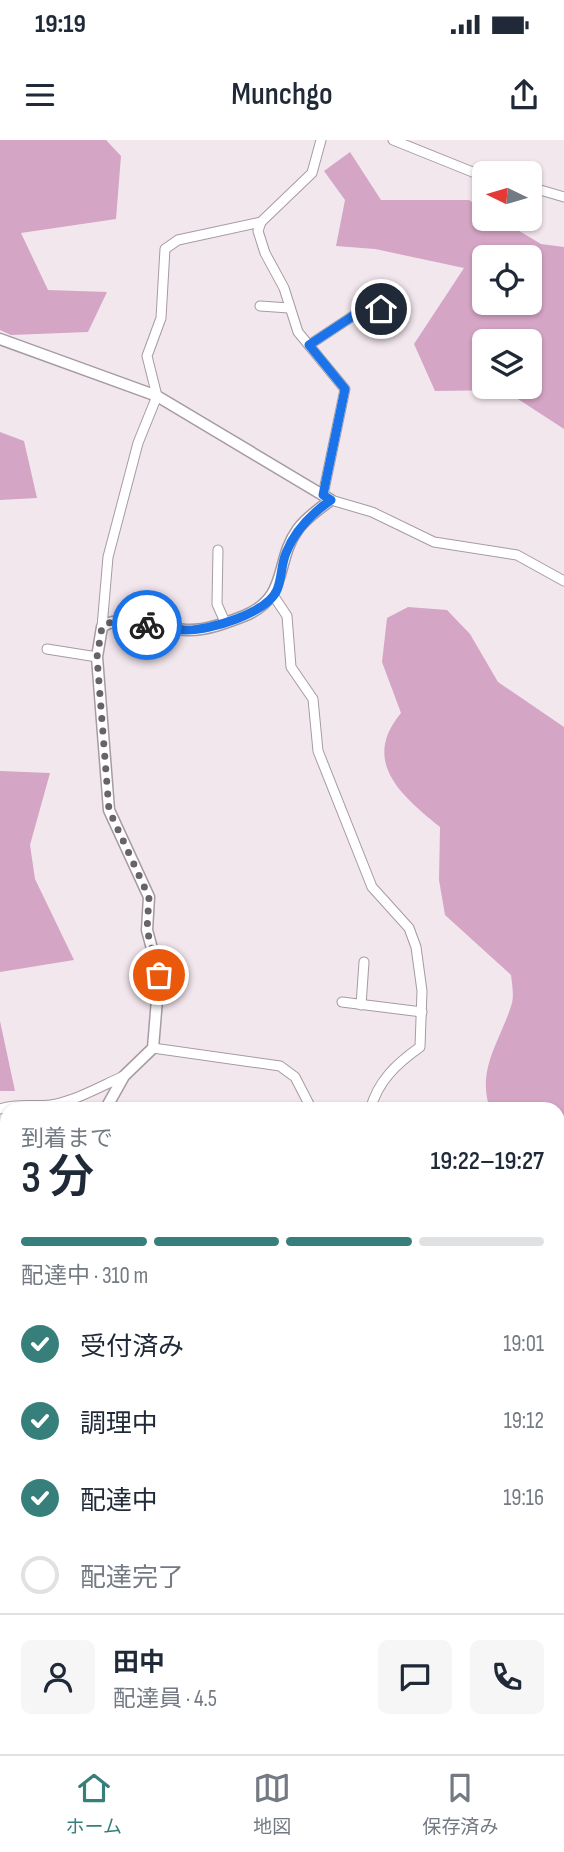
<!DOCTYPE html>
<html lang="ja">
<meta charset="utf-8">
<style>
:root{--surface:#fff;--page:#f6f6f7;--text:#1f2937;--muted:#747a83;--line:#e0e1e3;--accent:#377f7a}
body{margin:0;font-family:"Sofia Sans Condensed","Noto Sans JP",sans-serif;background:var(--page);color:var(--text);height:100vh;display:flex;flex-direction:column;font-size:26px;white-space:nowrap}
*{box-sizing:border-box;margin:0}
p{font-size:23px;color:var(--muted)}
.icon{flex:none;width:38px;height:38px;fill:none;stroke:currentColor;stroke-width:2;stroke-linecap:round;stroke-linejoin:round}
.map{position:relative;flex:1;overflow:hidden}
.sheet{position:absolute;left:0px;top:962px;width:565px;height:653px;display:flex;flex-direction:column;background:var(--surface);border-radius:21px 21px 0 0;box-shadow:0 2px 5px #0004}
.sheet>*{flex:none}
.needle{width:46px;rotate:275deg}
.buttons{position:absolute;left:472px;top:21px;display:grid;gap:14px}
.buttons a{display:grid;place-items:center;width:70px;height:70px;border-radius:10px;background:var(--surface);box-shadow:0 2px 5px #0004;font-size:35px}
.pin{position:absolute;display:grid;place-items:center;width:60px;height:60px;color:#fff;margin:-30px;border:4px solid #fff;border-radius:50%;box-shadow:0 2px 7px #0007}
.courier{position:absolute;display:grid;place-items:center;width:70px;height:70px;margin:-35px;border:5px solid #1a73e8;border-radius:50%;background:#fff;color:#222;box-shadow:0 2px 9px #0007}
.headline em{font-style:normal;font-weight:600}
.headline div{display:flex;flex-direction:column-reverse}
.headline{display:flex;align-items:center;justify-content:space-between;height:119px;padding:0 21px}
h1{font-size:46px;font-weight:600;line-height:52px}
.bar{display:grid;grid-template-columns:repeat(4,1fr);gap:10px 7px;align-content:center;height:84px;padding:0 21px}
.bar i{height:9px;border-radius:5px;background:var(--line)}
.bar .current{background:var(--accent)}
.bar p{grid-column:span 4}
.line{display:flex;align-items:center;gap:18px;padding:0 21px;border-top:2px solid var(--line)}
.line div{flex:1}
.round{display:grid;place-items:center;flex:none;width:74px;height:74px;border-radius:10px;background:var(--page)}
ol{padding:0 21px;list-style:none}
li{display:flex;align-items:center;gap:21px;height:77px}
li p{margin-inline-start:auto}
li .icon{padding:7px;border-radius:50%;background:var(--accent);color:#fff;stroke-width:4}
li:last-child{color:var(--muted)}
li i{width:38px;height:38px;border:4px solid var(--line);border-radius:50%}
.status{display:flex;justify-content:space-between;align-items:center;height:49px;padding:0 35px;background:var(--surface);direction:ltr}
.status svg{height:19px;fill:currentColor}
header{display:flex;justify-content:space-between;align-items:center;height:91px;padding:0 21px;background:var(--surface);font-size:32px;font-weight:600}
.dock{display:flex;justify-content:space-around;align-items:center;height:98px;border-top:2px solid var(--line);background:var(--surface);font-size:19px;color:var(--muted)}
.dock a{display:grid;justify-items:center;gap:4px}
.dock .current{color:var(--accent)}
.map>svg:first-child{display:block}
.forest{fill:#d5a5c5;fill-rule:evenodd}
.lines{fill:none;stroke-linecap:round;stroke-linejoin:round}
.minor-casing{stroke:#a69ba2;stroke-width:11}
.tertiary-casing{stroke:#a69ba2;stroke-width:13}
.secondary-casing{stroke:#a69ba2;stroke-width:15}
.trunk-casing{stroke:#c9c8c9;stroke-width:17}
.minor{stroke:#fff;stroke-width:9}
.tertiary{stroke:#fff;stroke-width:10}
.secondary{stroke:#fff;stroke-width:12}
.trunk{stroke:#f8b6e3;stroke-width:14}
.done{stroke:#696266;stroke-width:7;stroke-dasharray:0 12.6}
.route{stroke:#1a73e8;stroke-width:9}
</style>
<div class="status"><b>19:19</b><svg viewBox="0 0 49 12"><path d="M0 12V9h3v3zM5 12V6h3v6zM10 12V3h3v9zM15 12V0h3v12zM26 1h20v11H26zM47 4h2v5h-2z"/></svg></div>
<header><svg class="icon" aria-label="menu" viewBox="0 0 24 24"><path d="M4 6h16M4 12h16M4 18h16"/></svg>Munchgo<svg class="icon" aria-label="share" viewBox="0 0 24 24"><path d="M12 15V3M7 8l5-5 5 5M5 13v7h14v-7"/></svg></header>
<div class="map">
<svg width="564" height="1614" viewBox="0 0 564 1614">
<rect width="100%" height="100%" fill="#f3e7ee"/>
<g class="forest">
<polygon points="0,0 106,0 121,16 116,79 21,93 48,150 107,152 88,192 11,195 0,190"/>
<path d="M350,12L381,60H469L485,70V79H499L541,104L564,107V289L504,250L435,251L414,204L464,128L375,109L336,106L345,60L324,31ZM485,117H530V163H485ZM530,201V247H485V201Z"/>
<polygon points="0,292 24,301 37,358 0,360"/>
<path d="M408,467L447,470L470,494L498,542L564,587V1012L558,1010V970L490,969C476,929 501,900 512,863C514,855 512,844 511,835L445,775L439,740L440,687C403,657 360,622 401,573L382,522L387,478Z"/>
<polygon points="0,631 50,633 30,705 35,739 74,820 0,832"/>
<polygon points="0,881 15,951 0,951"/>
</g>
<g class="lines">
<defs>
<g id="minor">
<polyline points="393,0 485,37"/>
<polyline points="530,47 564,57"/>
<polyline points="261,82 258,91 265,113 284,148 298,192 345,249 323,355"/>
<polyline points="260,166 289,168"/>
<polyline points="309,205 362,170 400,168"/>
<polyline points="331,360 372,372 434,402 517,415 564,441"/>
<polyline points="218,410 217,464 225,482"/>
<path d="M273,455L287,476L291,527L313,559L318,611L372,747L409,788L416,807L422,851L420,907C396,924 378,941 370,970"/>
<polyline points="102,487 108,417 138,303 157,256 147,216 161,178 165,109 178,100 261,82 312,33 321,0"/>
<polyline points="47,509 97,517"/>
<polyline points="342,862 422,872"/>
<polyline points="361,865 364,822"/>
<polyline points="153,908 280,926 295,937 312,970"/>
<path d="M0,969C17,963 33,967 50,965C76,961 101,946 124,936"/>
<polyline points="558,1137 564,1130"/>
<polyline points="558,1264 564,1272"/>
<polyline points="0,1432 7,1438"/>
<polyline points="558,1560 564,1554"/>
<polyline points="160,1614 162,1608"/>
</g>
<g id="tertiary">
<path d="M0,199L157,256L331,360C320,368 306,378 298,389C274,422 290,457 244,476C226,483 205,491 186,490C162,489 122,471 102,487L97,517L109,670L149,757L147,790L159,835L153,908L124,936L105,970"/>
<polyline points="0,1153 7,1139"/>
</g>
<g id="secondary">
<polyline points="558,1603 564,1606"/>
<polyline points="0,1605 7,1605"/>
</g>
<g id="trunk">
<polyline points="0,1306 7,1309"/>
<polyline points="558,1581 564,1585"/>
</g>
</defs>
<use href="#minor" class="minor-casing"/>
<use href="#tertiary" class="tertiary-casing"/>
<use href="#secondary" class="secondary-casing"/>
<use href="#trunk" class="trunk-casing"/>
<use href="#minor" class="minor"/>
<use href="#tertiary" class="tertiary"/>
<use href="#secondary" class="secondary"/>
<use href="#trunk" class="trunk"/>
</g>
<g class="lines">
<path class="done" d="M147,485C132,483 114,477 102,487L97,517L109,670L149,757L147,790L159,835"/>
<path class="route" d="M147,485C160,487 173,489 185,490C209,491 267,473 277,450C282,438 281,425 286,413C295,390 311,374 331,360L323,355L345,249L309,205L362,170L381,169"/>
</g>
</svg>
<div class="buttons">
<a><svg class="needle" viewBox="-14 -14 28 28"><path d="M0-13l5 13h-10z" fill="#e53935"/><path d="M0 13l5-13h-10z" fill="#747a83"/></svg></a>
<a><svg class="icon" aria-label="locate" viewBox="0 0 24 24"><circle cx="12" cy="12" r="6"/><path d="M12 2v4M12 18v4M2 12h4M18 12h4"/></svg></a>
<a><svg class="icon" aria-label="layers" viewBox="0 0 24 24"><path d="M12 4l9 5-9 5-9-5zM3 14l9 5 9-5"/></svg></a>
</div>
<div class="pin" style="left:159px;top:835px;background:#ea580c"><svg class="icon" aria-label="bag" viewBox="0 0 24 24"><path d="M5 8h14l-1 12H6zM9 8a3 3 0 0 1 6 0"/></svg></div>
<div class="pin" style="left:381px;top:169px;background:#1f2937"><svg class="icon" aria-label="home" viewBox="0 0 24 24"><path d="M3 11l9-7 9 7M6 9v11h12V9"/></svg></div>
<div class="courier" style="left:147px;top:485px"><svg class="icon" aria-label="bike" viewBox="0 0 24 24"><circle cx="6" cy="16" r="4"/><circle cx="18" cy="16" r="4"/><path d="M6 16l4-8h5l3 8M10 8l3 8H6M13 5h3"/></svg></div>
<section class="sheet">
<div class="headline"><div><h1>3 分</h1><p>到着まで</p></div><em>19:22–19:27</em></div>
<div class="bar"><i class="current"></i><i class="current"></i><i class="current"></i><i></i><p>配達中 · 310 m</p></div>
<ol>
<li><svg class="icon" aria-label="check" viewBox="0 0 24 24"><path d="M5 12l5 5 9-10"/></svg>受付済み<p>19:01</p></li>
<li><svg class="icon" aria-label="check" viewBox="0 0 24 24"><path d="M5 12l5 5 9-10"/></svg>調理中<p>19:12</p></li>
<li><svg class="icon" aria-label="check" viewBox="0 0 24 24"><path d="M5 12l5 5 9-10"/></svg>配達中<p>19:16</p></li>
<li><i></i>配達完了</li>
</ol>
<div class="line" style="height:126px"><a class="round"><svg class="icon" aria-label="person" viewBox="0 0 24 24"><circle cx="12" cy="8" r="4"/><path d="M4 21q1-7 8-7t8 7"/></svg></a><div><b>田中</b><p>配達員 · 4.5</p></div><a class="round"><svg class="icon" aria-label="chat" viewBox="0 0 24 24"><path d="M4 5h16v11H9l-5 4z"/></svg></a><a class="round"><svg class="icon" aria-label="phone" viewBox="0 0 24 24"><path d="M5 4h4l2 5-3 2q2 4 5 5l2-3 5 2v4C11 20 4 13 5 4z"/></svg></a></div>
</section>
</div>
<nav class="dock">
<a class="current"><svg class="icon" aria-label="home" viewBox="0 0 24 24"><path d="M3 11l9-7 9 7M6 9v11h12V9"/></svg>ホーム</a>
<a><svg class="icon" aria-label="map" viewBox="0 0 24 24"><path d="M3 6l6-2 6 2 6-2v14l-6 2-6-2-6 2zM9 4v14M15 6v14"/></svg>地図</a>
<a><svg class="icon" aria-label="saved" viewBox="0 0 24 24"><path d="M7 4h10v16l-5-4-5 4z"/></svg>保存済み</a>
</nav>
